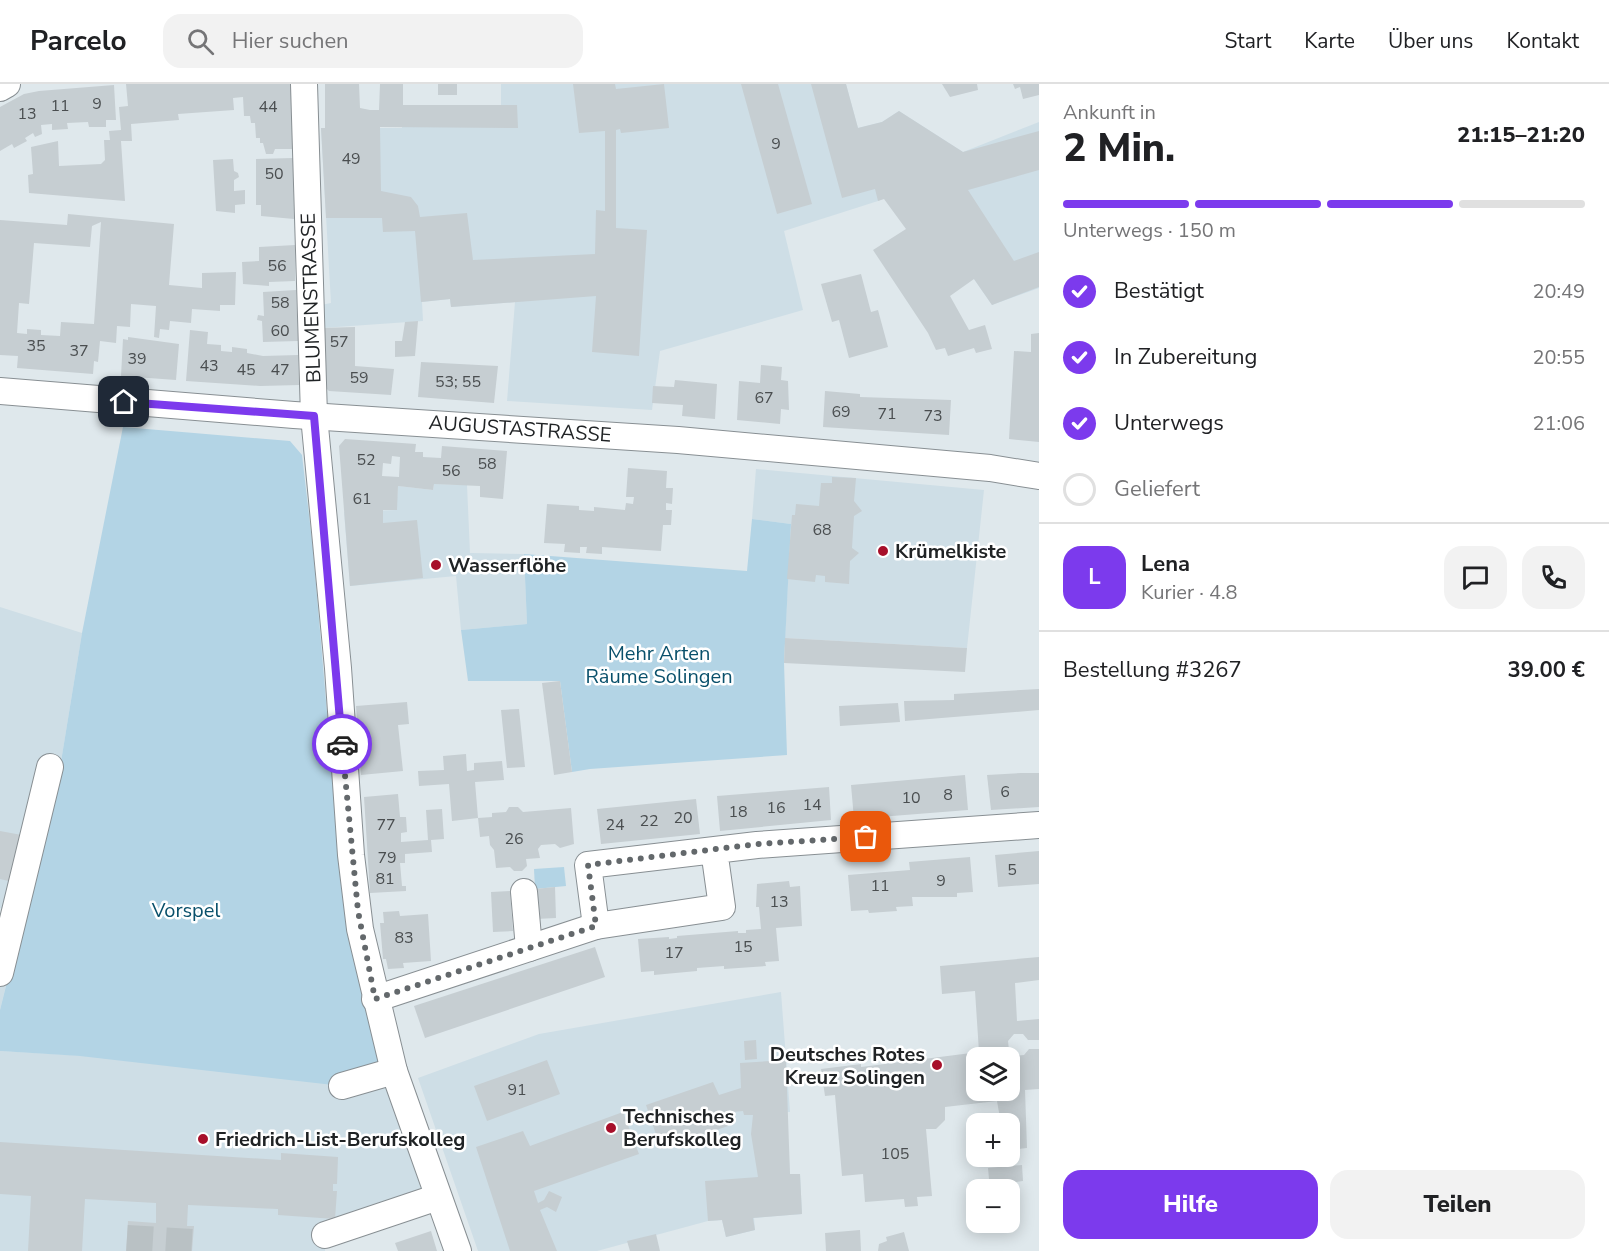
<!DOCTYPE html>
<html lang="de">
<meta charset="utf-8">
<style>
:root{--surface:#fff;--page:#f2f2f2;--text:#202124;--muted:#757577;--line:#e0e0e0;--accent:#7c3aed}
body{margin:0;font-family:"Nunito Sans",sans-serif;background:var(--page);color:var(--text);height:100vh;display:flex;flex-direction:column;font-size:22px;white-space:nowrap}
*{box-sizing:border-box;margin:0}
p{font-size:20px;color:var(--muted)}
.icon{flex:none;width:33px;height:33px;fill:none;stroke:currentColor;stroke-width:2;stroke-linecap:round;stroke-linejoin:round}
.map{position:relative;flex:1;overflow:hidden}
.drawer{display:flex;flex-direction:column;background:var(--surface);width:570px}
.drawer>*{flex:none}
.controls{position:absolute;left:966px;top:963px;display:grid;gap:12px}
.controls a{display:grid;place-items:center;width:54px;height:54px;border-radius:12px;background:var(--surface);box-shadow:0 3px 15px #0003;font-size:30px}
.pin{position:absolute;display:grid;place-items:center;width:51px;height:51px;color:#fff;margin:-26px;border-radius:12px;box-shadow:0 3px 9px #0006}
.courier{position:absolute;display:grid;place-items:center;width:60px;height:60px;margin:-30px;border:4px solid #7c3aed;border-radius:50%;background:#fff;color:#222;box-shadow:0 2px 8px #0007}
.summary em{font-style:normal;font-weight:800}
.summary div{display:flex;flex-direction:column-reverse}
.summary{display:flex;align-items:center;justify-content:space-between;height:102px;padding:0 24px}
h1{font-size:39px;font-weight:800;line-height:45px}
.bar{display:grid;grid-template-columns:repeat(4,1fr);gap:9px 6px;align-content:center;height:72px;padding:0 24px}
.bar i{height:8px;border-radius:4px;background:var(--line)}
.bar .selected{background:var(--accent)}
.bar p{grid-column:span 4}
.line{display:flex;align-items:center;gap:15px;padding:0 24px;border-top:2px solid var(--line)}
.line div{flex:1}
.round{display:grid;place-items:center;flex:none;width:63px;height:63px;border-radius:18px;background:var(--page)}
ol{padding:0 24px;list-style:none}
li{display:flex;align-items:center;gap:18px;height:66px}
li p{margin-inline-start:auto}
li .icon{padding:6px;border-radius:50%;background:var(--accent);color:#fff;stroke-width:4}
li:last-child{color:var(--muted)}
li i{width:33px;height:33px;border:3px solid var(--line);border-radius:50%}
.cta{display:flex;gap:12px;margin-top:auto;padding:12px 24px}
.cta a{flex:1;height:69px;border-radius:18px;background:var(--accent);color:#fff;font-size:24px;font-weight:800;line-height:69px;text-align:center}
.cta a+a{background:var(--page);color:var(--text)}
header{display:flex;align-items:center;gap:36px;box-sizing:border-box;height:84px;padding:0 30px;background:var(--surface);border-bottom:2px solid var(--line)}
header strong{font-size:28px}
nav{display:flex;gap:33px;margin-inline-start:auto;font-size:21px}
.search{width:420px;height:54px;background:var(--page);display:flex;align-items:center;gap:15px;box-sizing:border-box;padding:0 21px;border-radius:18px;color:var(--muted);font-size:22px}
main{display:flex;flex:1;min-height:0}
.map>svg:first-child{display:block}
.built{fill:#cedee6}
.green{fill:#b3d4e5}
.building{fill:#c6ced2;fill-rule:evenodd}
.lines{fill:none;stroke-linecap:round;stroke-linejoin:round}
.minor-tunnel{stroke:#b9c1c4;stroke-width:26;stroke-dasharray:26 13;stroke-linecap:butt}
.minor-casing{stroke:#888f93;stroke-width:28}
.minor{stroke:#fff;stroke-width:26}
.done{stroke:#63686b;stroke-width:6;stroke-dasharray:0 10.8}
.route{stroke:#7c3aed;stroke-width:8}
.poi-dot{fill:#a70f2a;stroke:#fff;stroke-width:2}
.labels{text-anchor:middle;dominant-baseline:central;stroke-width:5;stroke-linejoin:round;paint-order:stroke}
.number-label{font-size:16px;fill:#4a4e50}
.street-label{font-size:20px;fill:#202325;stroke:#fff}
.poi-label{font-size:20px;font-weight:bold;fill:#202325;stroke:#fff;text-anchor:start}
.park-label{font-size:20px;fill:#09506b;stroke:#fff}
</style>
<header>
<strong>Parcelo</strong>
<div class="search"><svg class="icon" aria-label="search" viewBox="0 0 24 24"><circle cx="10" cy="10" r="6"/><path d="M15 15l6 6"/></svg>Hier suchen</div>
<nav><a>Start</a><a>Karte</a><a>Über uns</a><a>Kontakt</a></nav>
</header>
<main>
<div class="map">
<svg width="1039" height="1167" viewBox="0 0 1039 1167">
<rect width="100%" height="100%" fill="#dfe8ec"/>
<g class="built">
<polygon points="501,0 846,0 858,44 882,38 899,27 963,68 1039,38 1039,204 992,221 910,103 878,117 784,147 803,226 660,267 652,326 507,317 515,218 451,223 450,215 422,218 423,237 322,244 321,221 331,219 321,44 402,44 403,21 501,21"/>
<polygon points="756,385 984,406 967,564 785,554 791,440 752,435"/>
<polygon points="434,400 467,401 470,469 524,470 527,540 461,546 456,492 350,502 344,428 396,426 398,402 433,406"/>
<polygon points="0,523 82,549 59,690 0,926 0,864 10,828 0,824"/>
<polygon points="781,908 790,1028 786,1028 790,1090 800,1090 802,1130 754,1134 755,1146 726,1153 722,1136 708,1137 597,1167 478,1167 418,994 539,950"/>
<polygon points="0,967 384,989 429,1129 325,1162 325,1167 0,1167"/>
</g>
<g class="green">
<polygon points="123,343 290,357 302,371 313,465 343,815 365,915 384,989 342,1002 80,972 0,967 0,926 59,690 82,549"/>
<polygon points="752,435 791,440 784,579 787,671 590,685 572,688 560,597 468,597 461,546 527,540 524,470 747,487"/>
<polygon points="564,783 566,802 535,805 534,785"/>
</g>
<g class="building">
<polygon points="126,0 292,0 294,65 275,65 273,70 266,70 263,59 260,59 260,54 256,54 255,39 251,39 250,32 244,32 243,13 233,14 234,26 178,30 179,36 131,40 132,57 121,57 125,117 29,109 28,91 33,90 31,63 58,57 59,82 101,80 105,76 104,56 110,56 109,47 121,46 119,23 128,22"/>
<polygon points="325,0 359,0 360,24 370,26 379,26 380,0 403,0 403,21 517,21 518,44 380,43 381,107 411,113 418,122 420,133 467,129 473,176 595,170 596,126 605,127 605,47 579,49 573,0 615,0 616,5 664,0 669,44 621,49 620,45 616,46 616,144 647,146 639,272 592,268 596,212 451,223 450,215 421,218 415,147 383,148 382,134 326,134 321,44 325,44"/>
<rect x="438" y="0" width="19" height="11"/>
<polygon points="741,0 778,0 812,120 777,130"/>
<polygon points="811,0 846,0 858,44 882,38 899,27 963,68 1039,47 1039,86 968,106 1014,177 1039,168 1039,203 992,221 974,195 950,212 969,246 985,241 992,265 976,269 974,264 948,272 945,264 936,266 928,249 873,166 906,145 884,115 878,117 875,105 842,114"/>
<polygon points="942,0 977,0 978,6 950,13"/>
<polygon points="1013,0 1039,0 1039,11 1023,15 1020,3 1015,5"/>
<polygon points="114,1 116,36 106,36 106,43 89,43 88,38 67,39 68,45 52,46 52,40 41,41 42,50 35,53 33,49 25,54 27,57 14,64 12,60 0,67 0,23 24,10 39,7"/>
<polygon points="293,74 294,135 261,132 261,121 256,121 256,75"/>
<polygon points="233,75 234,87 238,89 239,93 234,96 234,107 245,106 245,120 235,121 235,129 216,127 213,76"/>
<path d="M68,130L174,140L169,201L202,204V189L236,188L235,221H220V227L192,225L191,239L170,237L169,246L160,245L159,254L154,253L156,222L131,220L130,243L117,242L116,259L100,257L98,278L94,277L93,290L17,284L18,272L0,271V136L67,141ZM101,138L94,240L61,238L60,252L41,251V246L27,245V250L17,249L19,219L29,220L34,159L90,163L92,142Z"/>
<polygon points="295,161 295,197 269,198 269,202 243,200 242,178 259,177 259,163"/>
<polygon points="861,190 871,228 878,226 888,263 849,274 839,236 832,238 821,200"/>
<polygon points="296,206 298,257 263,258 262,237 257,236 258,231 264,232 263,208"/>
<polygon points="418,237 415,272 395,273 395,257 402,257 405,238"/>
<polygon points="355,243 355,282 394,285 391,311 329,307 326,304 322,244"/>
<polygon points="190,246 208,248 207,260 221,261 221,267 232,268 232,263 247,265 247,269 263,272 298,271 299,301 260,302 186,297"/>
<polygon points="1039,249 1039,358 1009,355 1014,267 1031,268 1031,250"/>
<polygon points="128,253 179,260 176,296 121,292 123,255 128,256"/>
<polygon points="421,278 498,282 494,319 418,313"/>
<polygon points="761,281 782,283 781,296 788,297 789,326 781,325 780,340 737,336 739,297 760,299"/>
<polygon points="675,296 717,300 715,335 682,332 683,321 652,319 653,302 674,303"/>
<polygon points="825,307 860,310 860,313 951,316 949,351 823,343"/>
<path d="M345,355L416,360L415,368H423V373L441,374L442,362L507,367L503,415L480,413V402L434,400L433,406L398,402L397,426H383V439L417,436L423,494L350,502L339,362ZM392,372L400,373L399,393L382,392L383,379L391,380Z"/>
<polygon points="628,384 667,387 666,404 673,404 672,420 666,419 666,426 672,426 671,441 663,441 661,467 602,463 602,470 586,469 587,463 580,463 580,469 564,468 565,460 544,459 547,420 579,422 579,426 594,427 594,423 625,426 626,419 633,420 634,413 626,413"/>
<polygon points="832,393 856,394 854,417 862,427 854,432 852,464 859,469 850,477 849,500 825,498 825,492 816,491 815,498 787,495 792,431 795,431 796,420 819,422 821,399 832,399"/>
<polygon points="785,554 967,564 965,588 784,579"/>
<polygon points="560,597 572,688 554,691 542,599"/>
<polygon points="1039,605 1039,626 905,637 904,617 954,616 954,610"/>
<polygon points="407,618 409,640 398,641 403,687 361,691 356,622"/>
<polygon points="898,619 900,638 840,642 839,622"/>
<polygon points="519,625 525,683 507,684 501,626"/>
<polygon points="466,670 467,687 474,686 474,679 502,677 504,696 475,698 478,734 452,737 449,700 419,702 418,687 444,686 443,672"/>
<polygon points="1021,689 1039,689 1039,723 991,726 987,691"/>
<polygon points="965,691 968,726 854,735 851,701"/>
<polygon points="829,703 831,736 720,747 717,712"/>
<polygon points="398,710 400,733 406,733 407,748 401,749 401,758 428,756 426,726 442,725 444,755 431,756 432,768 405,770 405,779 400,779 402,802 406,802 406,807 370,809 364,713"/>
<polygon points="696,715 700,750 601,760 597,725"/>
<polygon points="509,723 518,723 523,728 571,724 574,760 560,764 555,760 541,761 538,765 540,774 526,775 527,782 522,787 514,787 510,783 496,784 494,766 490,761 489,752 480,753 478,734 492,733 492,729 506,728"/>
<polygon points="0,747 27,752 17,799 0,795"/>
<polygon points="1039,767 1039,800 998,803 995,771"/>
<polygon points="970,773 973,808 957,809 957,813 912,813 913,822 896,823 897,827 869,829 868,826 851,827 848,791 910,786 909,778"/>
<polygon points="789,797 790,803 800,802 802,842 776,844 779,877 765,878 766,882 724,885 724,882 697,884 697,887 654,891 654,887 641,888 638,855 669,853 669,855 677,854 677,852 738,847 738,849 746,849 746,846 761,845 759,823 756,823 757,800"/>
<polygon points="555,803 556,834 536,835 535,805"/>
<polygon points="510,807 513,847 493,848 491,808"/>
<polygon points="399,827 400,832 428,830 431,877 403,879 404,884 388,885 386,875 383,875 380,839 384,839 383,828"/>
<polygon points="595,863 605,893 425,954 414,922"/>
<path d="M1039,873V896L1015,899L1017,937L1039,935V956H1028L1023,950H1014L1008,957L1009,966L1014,972L1024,971L1029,965H1039V1005L1025,1006L1027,1064L1010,1066V1040H1001L997,1017L945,1023V1036L936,1045H926L932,1112L917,1113L918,1122L905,1123L904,1115L865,1118L863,1090L842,1092L835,1011L825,1012L821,985L861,980V983L979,968L975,907L942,910L940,882ZM976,974H1010V1006H976Z"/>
<polygon points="756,956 757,975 745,976 744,957"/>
<polygon points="547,976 560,1010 487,1037 474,1002"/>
<polygon points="786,976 790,1090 800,1090 802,1130 753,1134 755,1146 726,1153 722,1136 708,1137 705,1097 758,1093 751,1050 753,1031 744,1031 743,1027 723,1029 728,1042 661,1065 646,1021 713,998 719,1011 741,1004 740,979"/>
<polygon points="623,1028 639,1070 534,1107 538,1119 544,1116 549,1107 562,1113 556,1128 547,1123 540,1126 557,1167 510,1167 476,1063 523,1047 530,1062"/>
<polygon points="0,1058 281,1076 281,1069 338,1073 337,1100 333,1100 333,1107 337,1107 335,1135 278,1131 278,1125 188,1121 187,1142 194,1142 192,1167 126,1167 128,1137 156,1139 156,1119 85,1115 82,1167 28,1167 31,1112 0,1110"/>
<polygon points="1022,1081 1023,1097 1016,1098 1019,1131 1010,1131 1010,1106 990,1106 988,1084"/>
<polygon points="860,1146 861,1167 826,1167 825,1149"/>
<polygon points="431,1147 437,1167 398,1167 395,1159"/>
<polygon points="904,1148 909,1167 878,1167 879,1160 887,1157 886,1153"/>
<polygon points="656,1150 660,1167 630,1167 627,1157"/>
</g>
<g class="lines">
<polyline class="minor-tunnel" points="127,1154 193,1158"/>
<defs>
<g id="minor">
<polyline points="304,0 314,332 338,584 351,771 360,845 394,987 458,1167"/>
<polyline points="0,4 7,0"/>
<polyline points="0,307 294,331 678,356 990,384 1039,392"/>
<polyline points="714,766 722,823 596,842 588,781 757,761 1039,741"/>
<polyline points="524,808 529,864"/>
<polyline points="0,889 50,683"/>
<polyline points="375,915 596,842"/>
<polyline points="342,1002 394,987"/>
<polyline points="325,1151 438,1113"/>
</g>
</defs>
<use href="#minor" class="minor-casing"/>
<use href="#minor" class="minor"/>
</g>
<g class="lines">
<polyline class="done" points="342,660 358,827 375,915 596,842 588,781 757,760 866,753"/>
<polyline class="route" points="124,318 314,332 342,660"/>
</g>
<g class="poi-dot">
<circle cx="883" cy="467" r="6"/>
<circle cx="436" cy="481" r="6"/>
<circle cx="937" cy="981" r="6"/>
<circle cx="611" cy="1044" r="6"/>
<circle cx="203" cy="1055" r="6"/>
</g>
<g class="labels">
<g class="number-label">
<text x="97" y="20">9</text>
<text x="60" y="22">11</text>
<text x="268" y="23">44</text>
<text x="27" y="30">13</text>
<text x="776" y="60">9</text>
<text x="351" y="75">49</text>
<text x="274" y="90">50</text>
<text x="277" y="182">56</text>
<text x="280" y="219">58</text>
<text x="280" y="247">60</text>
<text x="339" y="258">57</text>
<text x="36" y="262">35</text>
<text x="79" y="267">37</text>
<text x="137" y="275">39</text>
<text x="209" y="282">43</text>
<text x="246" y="286">45</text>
<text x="280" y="286">47</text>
<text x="359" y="294">59</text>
<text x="458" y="298">53; 55</text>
<text x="764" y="314">67</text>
<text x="841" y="328">69</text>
<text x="887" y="330">71</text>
<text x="933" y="332">73</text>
<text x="366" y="376">52</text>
<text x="487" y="380">58</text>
<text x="451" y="387">56</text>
<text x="362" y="415">61</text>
<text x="822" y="446">68</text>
<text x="1005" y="708">6</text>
<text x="948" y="711">8</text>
<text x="911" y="714">10</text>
<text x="812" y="721">14</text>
<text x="776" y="724">16</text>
<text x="738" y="728">18</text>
<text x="683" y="734">20</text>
<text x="649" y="737">22</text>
<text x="386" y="741">77</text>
<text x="615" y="741">24</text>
<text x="514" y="755">26</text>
<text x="387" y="774">79</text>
<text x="1012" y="786">5</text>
<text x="385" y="795">81</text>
<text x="941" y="797">9</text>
<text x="880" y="802">11</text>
<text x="779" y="818">13</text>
<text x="404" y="854">83</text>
<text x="743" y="863">15</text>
<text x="674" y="869">17</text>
<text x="517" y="1006">91</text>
<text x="895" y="1070">105</text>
</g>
<g class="street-label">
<text transform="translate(311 214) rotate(-92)">BLUMENSTRASSE</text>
<text transform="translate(520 345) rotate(4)">AUGUSTASTRASSE</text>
</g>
<g class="poi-label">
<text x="895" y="467">Krümelkiste</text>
<text x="448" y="481">Wasserflöhe</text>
<text x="925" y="970" text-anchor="end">Deutsches Rotes<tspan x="925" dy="23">Kreuz Solingen</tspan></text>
<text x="623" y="1032">Technisches<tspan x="623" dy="23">Berufskolleg</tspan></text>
<text x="215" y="1055">Friedrich-List-Berufskolleg</text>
</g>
<g class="park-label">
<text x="659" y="569">Mehr Arten<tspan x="659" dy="23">Räume Solingen</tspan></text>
<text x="186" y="826">Vorspel</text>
</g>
</g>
</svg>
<div class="controls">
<a><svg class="icon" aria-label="layers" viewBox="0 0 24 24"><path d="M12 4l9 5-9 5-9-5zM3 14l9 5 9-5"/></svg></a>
<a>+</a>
<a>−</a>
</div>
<div class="pin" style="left:866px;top:753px;background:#ea580c"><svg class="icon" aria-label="bag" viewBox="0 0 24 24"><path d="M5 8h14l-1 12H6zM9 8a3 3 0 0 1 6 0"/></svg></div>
<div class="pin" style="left:124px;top:318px;background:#1f2937"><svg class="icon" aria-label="home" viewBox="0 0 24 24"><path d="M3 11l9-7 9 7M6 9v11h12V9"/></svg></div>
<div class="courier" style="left:342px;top:660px"><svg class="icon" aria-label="car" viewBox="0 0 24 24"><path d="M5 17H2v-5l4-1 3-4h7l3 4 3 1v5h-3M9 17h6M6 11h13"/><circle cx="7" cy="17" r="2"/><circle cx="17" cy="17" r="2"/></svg></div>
</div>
<section class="drawer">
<div class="summary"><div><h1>2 Min.</h1><p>Ankunft in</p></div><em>21:15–21:20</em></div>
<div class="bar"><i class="selected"></i><i class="selected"></i><i class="selected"></i><i></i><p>Unterwegs · 150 m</p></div>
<ol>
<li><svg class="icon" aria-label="check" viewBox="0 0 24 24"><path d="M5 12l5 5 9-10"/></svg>Bestätigt<p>20:49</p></li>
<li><svg class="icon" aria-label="check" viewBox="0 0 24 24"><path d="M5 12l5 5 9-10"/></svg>In Zubereitung<p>20:55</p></li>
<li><svg class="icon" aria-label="check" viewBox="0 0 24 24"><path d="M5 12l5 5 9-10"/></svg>Unterwegs<p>21:06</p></li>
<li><i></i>Geliefert</li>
</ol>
<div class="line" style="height:108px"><b class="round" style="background:var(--accent);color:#fff">L</b><div><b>Lena</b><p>Kurier · 4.8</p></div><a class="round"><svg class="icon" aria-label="chat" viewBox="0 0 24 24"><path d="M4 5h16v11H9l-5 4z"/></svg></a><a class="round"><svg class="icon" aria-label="phone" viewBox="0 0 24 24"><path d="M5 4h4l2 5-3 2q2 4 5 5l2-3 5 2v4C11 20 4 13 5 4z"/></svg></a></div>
<div class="line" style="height:78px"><div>Bestellung #3267</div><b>39.00 €</b></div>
<div class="cta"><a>Hilfe</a><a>Teilen</a></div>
</section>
</main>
